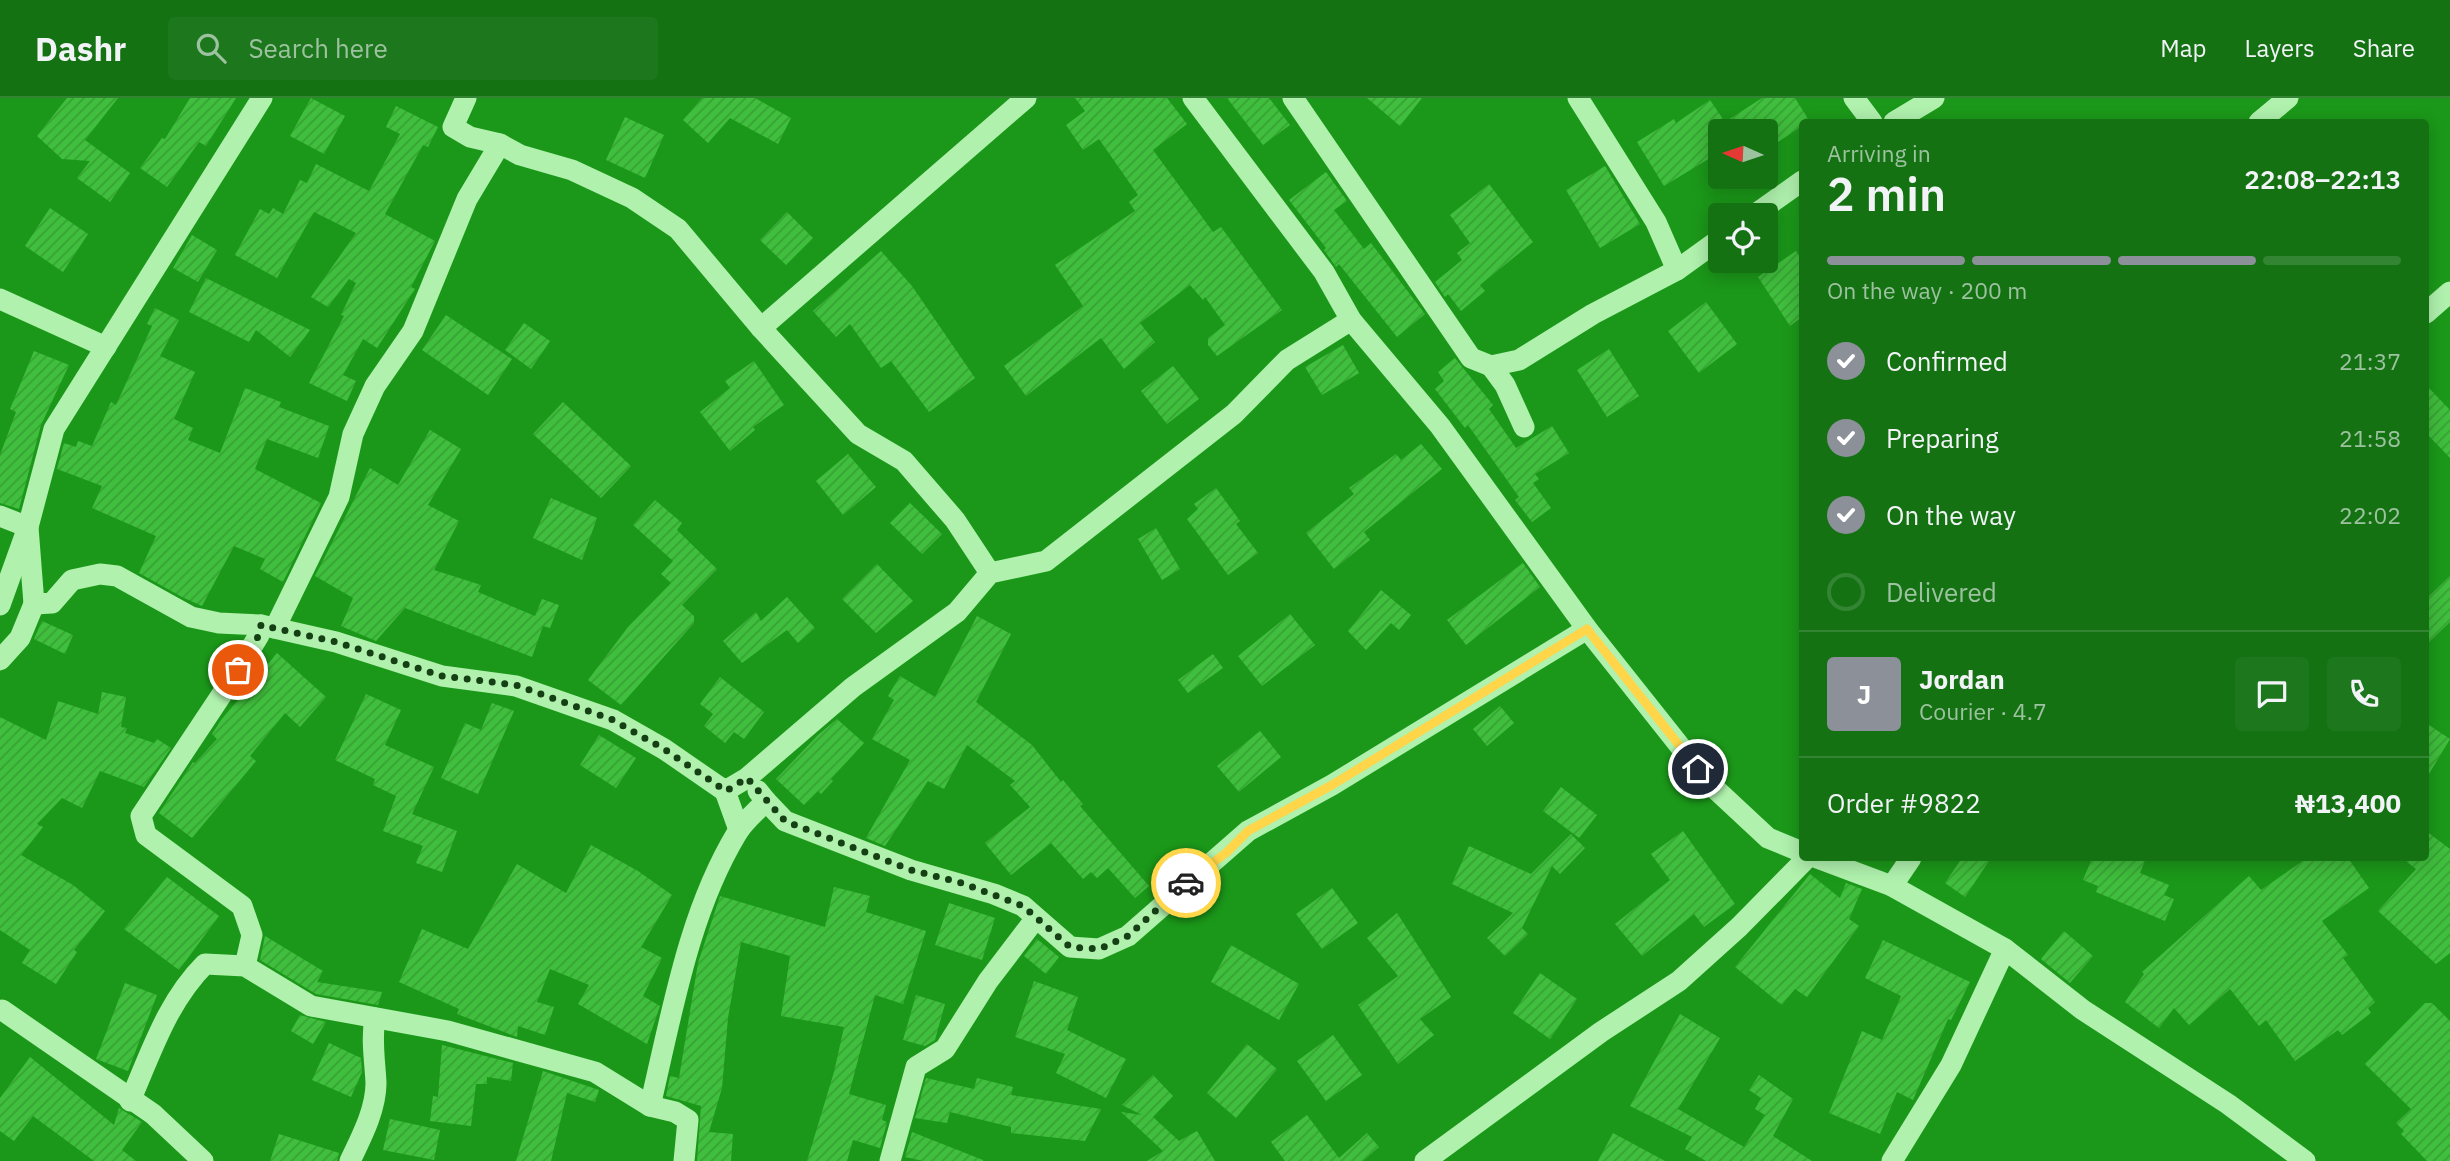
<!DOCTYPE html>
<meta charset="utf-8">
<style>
:root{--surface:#147213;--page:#1d771c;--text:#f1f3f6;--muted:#9dc2a0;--line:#338433;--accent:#8c9099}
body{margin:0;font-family:"IBM Plex Sans",sans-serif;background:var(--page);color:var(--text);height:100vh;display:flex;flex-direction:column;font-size:26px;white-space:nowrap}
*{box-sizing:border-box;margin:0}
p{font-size:23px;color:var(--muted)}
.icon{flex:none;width:38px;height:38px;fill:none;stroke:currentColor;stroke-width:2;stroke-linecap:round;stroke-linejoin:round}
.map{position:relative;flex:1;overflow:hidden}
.side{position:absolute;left:1799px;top:21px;width:630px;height:742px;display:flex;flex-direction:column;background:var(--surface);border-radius:7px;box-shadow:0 4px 18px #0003}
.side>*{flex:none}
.needle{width:46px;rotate:273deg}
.tools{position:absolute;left:1708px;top:21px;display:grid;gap:14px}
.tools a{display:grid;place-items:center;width:70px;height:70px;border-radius:7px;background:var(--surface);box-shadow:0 4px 18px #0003;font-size:35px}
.pin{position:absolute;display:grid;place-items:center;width:60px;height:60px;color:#fff;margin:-30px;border:4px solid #fff;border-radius:50%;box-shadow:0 2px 7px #0007}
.courier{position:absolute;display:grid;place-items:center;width:70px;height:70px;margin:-35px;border:5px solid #ffd54a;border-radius:50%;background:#fff;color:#222;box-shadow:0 2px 9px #0007}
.overview em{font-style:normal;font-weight:600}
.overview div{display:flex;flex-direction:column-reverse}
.overview{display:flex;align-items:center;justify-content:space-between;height:119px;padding:0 28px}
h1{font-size:46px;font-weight:600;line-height:52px}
.bar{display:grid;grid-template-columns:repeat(4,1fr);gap:10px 7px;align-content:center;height:84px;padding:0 28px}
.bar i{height:9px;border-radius:5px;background:var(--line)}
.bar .current{background:var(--accent)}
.bar p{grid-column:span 4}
.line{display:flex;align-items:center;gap:18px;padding:0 28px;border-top:2px solid var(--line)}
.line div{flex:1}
.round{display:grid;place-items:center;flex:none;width:74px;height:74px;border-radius:7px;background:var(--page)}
ol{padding:0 28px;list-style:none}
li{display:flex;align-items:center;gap:21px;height:77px}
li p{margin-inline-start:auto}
li .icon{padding:7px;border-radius:50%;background:var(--accent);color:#fff;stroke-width:4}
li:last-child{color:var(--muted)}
li i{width:38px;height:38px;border:4px solid var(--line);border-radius:50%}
header{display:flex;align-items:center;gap:42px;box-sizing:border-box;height:98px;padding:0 35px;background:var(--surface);border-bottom:2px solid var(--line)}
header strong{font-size:33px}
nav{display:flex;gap:38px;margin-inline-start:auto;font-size:24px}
.search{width:490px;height:63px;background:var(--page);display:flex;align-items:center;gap:18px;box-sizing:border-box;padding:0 24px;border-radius:7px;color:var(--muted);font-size:26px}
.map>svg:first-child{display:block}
.building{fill:url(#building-hatch)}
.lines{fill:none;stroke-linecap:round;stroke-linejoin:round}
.street{stroke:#aff1ad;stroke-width:21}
.done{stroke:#144014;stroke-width:7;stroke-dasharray:0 12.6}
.route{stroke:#ffd54a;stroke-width:9}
</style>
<header>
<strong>Dashr</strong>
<div class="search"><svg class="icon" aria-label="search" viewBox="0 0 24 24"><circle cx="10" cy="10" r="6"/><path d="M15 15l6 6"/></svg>Search here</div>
<nav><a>Map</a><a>Layers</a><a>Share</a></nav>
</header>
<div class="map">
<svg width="2450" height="1063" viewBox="0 0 2450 1063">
<defs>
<pattern id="building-hatch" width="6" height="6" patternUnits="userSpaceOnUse" patternTransform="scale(1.75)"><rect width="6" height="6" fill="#40be3d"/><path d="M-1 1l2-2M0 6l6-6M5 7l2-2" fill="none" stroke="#37a235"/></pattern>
</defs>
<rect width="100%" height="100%" fill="#1b9819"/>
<g class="building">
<polygon points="67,0 118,0 85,42 130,75 110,104 77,80 90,63 62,61 37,38"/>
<polygon points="190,0 236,0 206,48 199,44 167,89 140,70 162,40 165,41"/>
<polygon points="311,0 345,18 324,56 290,38"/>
<polygon points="702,0 755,0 791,20 778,46 730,20 708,45 683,22"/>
<polygon points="1075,0 1167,0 1187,26 1153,52 1213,134 1221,129 1282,212 1217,258 1208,247 1208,240 1225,227 1205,199 1203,202 1190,187 1140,225 1155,244 1124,271 1101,240 1026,298 1004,268 1083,208 1055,167 1135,113 1129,104 1138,97 1099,41 1083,52 1066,27 1085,13"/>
<polygon points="1227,0 1269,0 1290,27 1263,47"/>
<polygon points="1367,0 1422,0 1400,28"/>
<polygon points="1762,0 1795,0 1810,24 1802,24 1802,28 1766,52 1766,33 1720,33 1720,54 1664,88 1637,44 1674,21 1676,25 1710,2 1725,24"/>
<polygon points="396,8 438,29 428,49 423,47 385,116 435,143 411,189 415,191 377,250 363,241 343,277 356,283 347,303 309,285 344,218 341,217 356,185 349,181 328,209 311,199 356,135 314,114 277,180 235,157 260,111 269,116 273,110 283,116 300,82 307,85 316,66 369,93 400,36 386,29"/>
<polygon points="625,19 664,37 645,80 606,62"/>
<polygon points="1605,68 1640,126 1600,150 1566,92"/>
<polygon points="1326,74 1347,103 1334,112 1364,151 1371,145 1425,216 1397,239 1339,166 1336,169 1324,152 1326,150 1289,102"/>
<polygon points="1489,86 1533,144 1480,187 1485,193 1461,213 1448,196 1445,199 1435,184 1462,162 1457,155 1470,145 1450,117"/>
<polygon points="50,110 88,136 63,174 25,148"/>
<polygon points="787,114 813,140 786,167 760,142"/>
<polygon points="192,137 217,152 198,184 173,170"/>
<polygon points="881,153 912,188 975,280 929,314 891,263 881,270 850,226 836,239 813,213"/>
<polygon points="1796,153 1802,162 1802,219 1790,228 1758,179"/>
<polygon points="206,180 310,232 290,259 256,232 249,244 189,214"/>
<polygon points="1706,204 1737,246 1699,275 1668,233"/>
<polygon points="155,210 179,222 160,258 195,274 174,321 193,330 188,342 220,355 245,290 281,304 279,309 329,328 318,360 267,341 255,371 321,405 283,484 260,471 265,461 234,448 202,508 182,499 139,475 156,438 92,410 102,388 57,371 64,345 76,349 78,343 92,348 111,304 116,307 152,228 147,226"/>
<polygon points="446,217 512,261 488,297 422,252"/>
<polygon points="524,225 550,243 531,271 505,252"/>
<polygon points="1343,247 1359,275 1322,297 1305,269"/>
<polygon points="1609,251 1639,298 1607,319 1577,272"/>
<polygon points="34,253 69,267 41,327 19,411 0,405 0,357 16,314 10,311"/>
<polygon points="1455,260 1493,307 1489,311 1516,350 1552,328 1569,355 1535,376 1539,381 1533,385 1551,410 1532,424 1515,402 1519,399 1468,327 1465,330 1435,291 1444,283 1438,274"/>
<polygon points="754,263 784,307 753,329 755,332 730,353 700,314 730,290 725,283"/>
<polygon points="1173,268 1199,301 1167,326 1141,293"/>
<polygon points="2426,287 2450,312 2450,360 2426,335"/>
<polygon points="563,304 631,368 601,400 533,336"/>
<polygon points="430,332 461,351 428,407 459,423 434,472 481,487 478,494 535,518 542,501 559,507 550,530 543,528 532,559 405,510 376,543 341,528 353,500 315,478 370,370 398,387"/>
<polygon points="1421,346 1442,371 1364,434 1370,442 1334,471 1306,435 1354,396 1349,390 1396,356 1401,362"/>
<polygon points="848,356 876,389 843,417 816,383"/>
<polygon points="1216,390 1240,423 1236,426 1258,455 1228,477 1187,421 1198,411 1194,406"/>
<polygon points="551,400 597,420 582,462 533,440"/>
<polygon points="655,402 682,425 677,432 717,471 682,507 694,518 694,525 621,607 588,582 628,529 671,485 661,476 673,463 633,427"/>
<polygon points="910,405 942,436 922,456 890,425"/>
<polygon points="1156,430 1180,471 1162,482 1138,441"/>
<polygon points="1523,465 1540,489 1466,547 1447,522"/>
<polygon points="877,466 913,503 876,535 842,501"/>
<polygon points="2450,478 2450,524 2426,547 2426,501"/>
<polygon points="1381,492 1411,517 1399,532 1391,525 1366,552 1348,533"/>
<polygon points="787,499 815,530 798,545 787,532 742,565 723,543 756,514 761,523"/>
<polygon points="1290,516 1315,547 1262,588 1238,558"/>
<polygon points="977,518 1011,536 976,604 1032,647 1061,684 1063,682 1083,706 1080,708 1149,788 1135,800 1108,770 1097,780 1091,774 1083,781 1051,745 1011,777 985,745 1030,709 1010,687 1015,683 967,647 944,691 928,683 885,748 866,740 910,662 872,641 894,602 888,598 900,578 935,599"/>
<polygon points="42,523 73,537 65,556 34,541"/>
<polygon points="277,555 326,599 300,629 285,615 250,658 256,663 192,740 159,715 193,664 195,665 217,641 212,636 221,622"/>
<polygon points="1213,556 1223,570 1188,595 1178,582"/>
<polygon points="720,579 764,614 744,641 734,634 725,645 704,628 713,616 700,606"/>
<polygon points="102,594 126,599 121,629 127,630 125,635 154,645 157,641 171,650 144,689 100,673 82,710 62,700 37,726 43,729 21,757 73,787 105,813 74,852 77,854 56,886 22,865 30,852 0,832 0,619 46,642 58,603 98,616"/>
<polygon points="366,596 401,612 385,647 434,669 412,716 457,733 442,774 416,765 423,748 383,733 396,698 373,687 375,681 335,662"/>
<polygon points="492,605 514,613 478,696 441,680 465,625 481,632"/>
<polygon points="1500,608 1514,625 1487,648 1473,631"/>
<polygon points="837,621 864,645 831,681 833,683 821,696 818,693 804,707 776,681 818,637"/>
<polygon points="2426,625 2450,641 2426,681"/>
<polygon points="1260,633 1281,659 1239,694 1217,668"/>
<polygon points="599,637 636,660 616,690 580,667"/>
<polygon points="1561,689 1597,717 1579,740 1543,713"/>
<polygon points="1683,733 1735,806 1704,829 1694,816 1642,858 1615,826 1670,782 1651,756"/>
<polygon points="2426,733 2450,751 2450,855 2436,866 2378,813 2416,771 2402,760 2426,760"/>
<polygon points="1571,736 1585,750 1560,776 1552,768 1522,830 1528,836 1505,858 1487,840 1513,815 1452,786 1469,748 1531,776"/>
<polygon points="591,747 638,773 672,797 641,849 662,860 643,898 660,908 647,946 578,906 589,887 550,871 537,904 554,909 545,937 518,928 517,939 457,916 459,911 399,884 422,831 468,851 517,766 566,795"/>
<polygon points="1962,760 1991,760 1965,799 1945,785"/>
<polygon points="2092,760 2146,760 2140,775 2169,787 2164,797 2174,801 2165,823 2096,794 2098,788 2083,782"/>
<polygon points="2307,760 2348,760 2369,790 2322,823 2348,857 2343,860 2375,904 2368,910 2371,915 2342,937 2338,932 2295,963 2266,922 2259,928 2230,891 2189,927 2174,910 2159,930 2125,904 2144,876 2142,874 2249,778 2261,792"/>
<polygon points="1810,776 1840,800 1846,785 1862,791 1849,821 1859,828 1807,899 1795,891 1782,907 1735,869"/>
<polygon points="167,779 219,818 179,872 124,831"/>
<polygon points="834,789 870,798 866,814 926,833 903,906 875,897 849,996 886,1007 882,1022 887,1024 880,1050 853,1042 847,1063 807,1063 834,974 844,929 781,918 790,858 741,844 728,920 722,990 709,1034 733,1036 731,1063 697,1063 701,1008 666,998 670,978 679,980 698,865 720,798 825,829"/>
<polygon points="1332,790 1358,825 1322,851 1296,816"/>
<polygon points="949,805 995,820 982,862 935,847"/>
<polygon points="1397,815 1451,899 1420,921 1434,937 1398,966 1358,907 1398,878 1367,840"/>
<polygon points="2064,833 2093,858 2070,885 2041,861"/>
<polygon points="265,838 323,873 317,884 382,894 378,907 316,896 260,862"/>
<polygon points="1037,841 1059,859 1046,876 1024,858"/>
<polygon points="1883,842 1970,884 1951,922 1948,921 1913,1002 1897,994 1880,1036 1829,1015 1862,933 1882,942 1901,898 1865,880"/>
<polygon points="1231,847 1299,886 1279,922 1211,884"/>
<polygon points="1540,875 1577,901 1550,941 1513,915"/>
<polygon points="1034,883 1078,899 1067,932 1126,961 1106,1000 1056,975 1065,956 1015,939"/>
<polygon points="125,885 157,897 128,973 96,961"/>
<polygon points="916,897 945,906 935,942 925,948 903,942"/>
<polygon points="2425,905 2432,905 2450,923 2450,1063 2427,1063 2401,1036 2404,1033 2396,1025 2411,1011 2365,966"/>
<polygon points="1680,916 1720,940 1678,1011 1744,1049 1765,1017 1755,1011 1761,1000 1749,992 1759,977 1793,1001 1773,1038 1812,1063 1706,1063 1685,1051 1692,1039 1630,1008"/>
<polygon points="300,917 326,924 313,946 291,933"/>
<polygon points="1333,937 1362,977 1326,1003 1297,963"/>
<polygon points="329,945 361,960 362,974 351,999 312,982"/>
<polygon points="1247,946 1277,971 1236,1020 1207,995"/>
<polygon points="442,947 513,965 511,983 487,979 487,986 476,986 471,1028 430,1023 433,998 438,999"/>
<polygon points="30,959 114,1027 119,1010 142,1024 122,1052 136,1063 94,1063 33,1018 14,1043 0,1033 0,1000"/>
<polygon points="543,973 599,992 595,1004 567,995 551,1063 516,1063"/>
<polygon points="1153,977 1173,998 1153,1019 1179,1043 1197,1033 1215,1063 1147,1063 1163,1053 1121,1014 1142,1017 1122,1007"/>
<polygon points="926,980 974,991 977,980 1013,989 1011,997 1101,1011 1085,1043 1011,1035 1011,1029 950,1014 947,1025 915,1020"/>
<polygon points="1307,1017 1339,1060 1367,1035 1379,1049 1363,1063 1285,1063 1271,1044"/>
<polygon points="390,1021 440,1032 434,1062 383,1052"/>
<polygon points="912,1034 983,1062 983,1063 923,1063 905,1059"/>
<polygon points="1613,1035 1665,1063 1598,1063"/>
<polygon points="279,1036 339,1055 337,1063 270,1063"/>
</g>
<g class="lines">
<g class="street">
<polyline points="466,0 453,29 470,39 500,46 520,57 572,72 632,100 678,131 761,230 858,336 904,363 955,422 990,475"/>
<polyline points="1193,0 1324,174 1351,222 1440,328 1587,531 1710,686 1768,740 1802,754"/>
<polyline points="1293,0 1471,260 1491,268 1519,262 1593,216 1677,172 1720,141"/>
<polyline points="1578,0 1656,124 1677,172"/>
<polyline points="1854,0 1872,24"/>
<polyline points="1894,24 1934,0"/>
<polyline points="2259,24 2288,0"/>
<polyline points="1754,117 1802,83"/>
<polyline points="0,201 106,249"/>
<polyline points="2426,215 2450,194"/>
<polyline points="761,230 1026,0"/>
<polyline points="1491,268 1505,287 1524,329"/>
<polyline points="0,418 28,429 34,506 52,505 72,482 100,476 117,478 191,519 219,525 261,527 336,544 442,578 516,588 613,622 664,651 725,693 747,680 853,589 957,514 990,475 1046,463 1234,316 1287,262 1351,222"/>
<polyline points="0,507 28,429 54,331 262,0"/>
<polyline points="275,530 339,399 353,336 375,288 413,233 467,101 500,46"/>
<polyline points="0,562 20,540 34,506"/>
<polyline points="725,693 739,732"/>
<polyline points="766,703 785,723 911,772 994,796 1023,808 1070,849 1099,851 1128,838 1248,733 1332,687 1587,531"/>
<polyline points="1817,760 1892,788 2005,851 2083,912 2228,1006 2305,1063"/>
<polyline points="1892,788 1911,760"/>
<polyline points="245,868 252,837 242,808 146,737 141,718 238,572 259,537 261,527"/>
<polyline points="2,912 153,1016 203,1063"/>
<path d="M130,1003C151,955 167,904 205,866L245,868L311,908L448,933L595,974L650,1008L675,1014L688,1022L684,1063"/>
<path d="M650,1008C672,916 688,816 737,735C744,723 757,713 766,703L758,693"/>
<path d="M350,1063C361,1040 376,1012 376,985C375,963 371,942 375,920"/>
<polyline points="890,1063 916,969 945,951 988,883 1036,820"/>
<polyline points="1425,1063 1601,934 1679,883 1739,829 1807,760"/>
<polyline points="1892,1063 1951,967 2005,851"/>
</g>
</g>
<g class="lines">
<polyline class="done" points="238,572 259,537 261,527 336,544 442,578 516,587 594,615 613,622 664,651 726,693 747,680 785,723 911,772 962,785 1023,808 1070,849 1099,851 1128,838 1186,785"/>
<polyline class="route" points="1186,785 1227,754 1248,733 1332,687 1587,531 1698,671"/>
</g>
</svg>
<div class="tools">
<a><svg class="needle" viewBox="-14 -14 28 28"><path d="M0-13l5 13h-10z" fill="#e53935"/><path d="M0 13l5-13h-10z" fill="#9dc2a0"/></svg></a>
<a><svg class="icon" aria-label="locate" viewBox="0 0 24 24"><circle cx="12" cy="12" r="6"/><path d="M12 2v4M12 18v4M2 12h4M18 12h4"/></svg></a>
</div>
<div class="pin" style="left:238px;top:572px;background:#ea580c"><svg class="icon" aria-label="bag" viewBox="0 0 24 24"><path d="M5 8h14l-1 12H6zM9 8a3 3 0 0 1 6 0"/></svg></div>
<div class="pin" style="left:1698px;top:671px;background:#1f2937"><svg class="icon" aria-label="home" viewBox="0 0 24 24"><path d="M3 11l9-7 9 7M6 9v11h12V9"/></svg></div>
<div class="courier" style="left:1186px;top:785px"><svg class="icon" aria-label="car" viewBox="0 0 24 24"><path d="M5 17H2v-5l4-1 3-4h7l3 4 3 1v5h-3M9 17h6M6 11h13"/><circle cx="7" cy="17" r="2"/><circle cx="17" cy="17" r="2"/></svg></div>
<section class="side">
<div class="overview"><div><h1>2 min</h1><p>Arriving in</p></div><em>22:08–22:13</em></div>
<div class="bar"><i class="current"></i><i class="current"></i><i class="current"></i><i></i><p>On the way · 200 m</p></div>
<ol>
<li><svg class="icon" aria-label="check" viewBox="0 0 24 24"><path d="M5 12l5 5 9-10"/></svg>Confirmed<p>21:37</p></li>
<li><svg class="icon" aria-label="check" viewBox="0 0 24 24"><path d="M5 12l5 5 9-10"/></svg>Preparing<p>21:58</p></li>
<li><svg class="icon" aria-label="check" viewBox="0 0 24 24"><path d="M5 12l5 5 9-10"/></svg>On the way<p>22:02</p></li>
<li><i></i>Delivered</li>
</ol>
<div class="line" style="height:126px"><b class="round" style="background:var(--accent);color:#fff">J</b><div><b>Jordan</b><p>Courier · 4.7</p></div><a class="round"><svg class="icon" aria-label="chat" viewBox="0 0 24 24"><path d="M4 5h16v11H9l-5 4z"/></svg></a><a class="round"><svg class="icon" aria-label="phone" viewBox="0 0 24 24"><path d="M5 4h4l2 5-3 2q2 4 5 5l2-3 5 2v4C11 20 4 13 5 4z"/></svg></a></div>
<div class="line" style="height:91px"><div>Order #9822</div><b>₦13,400</b></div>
</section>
</div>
